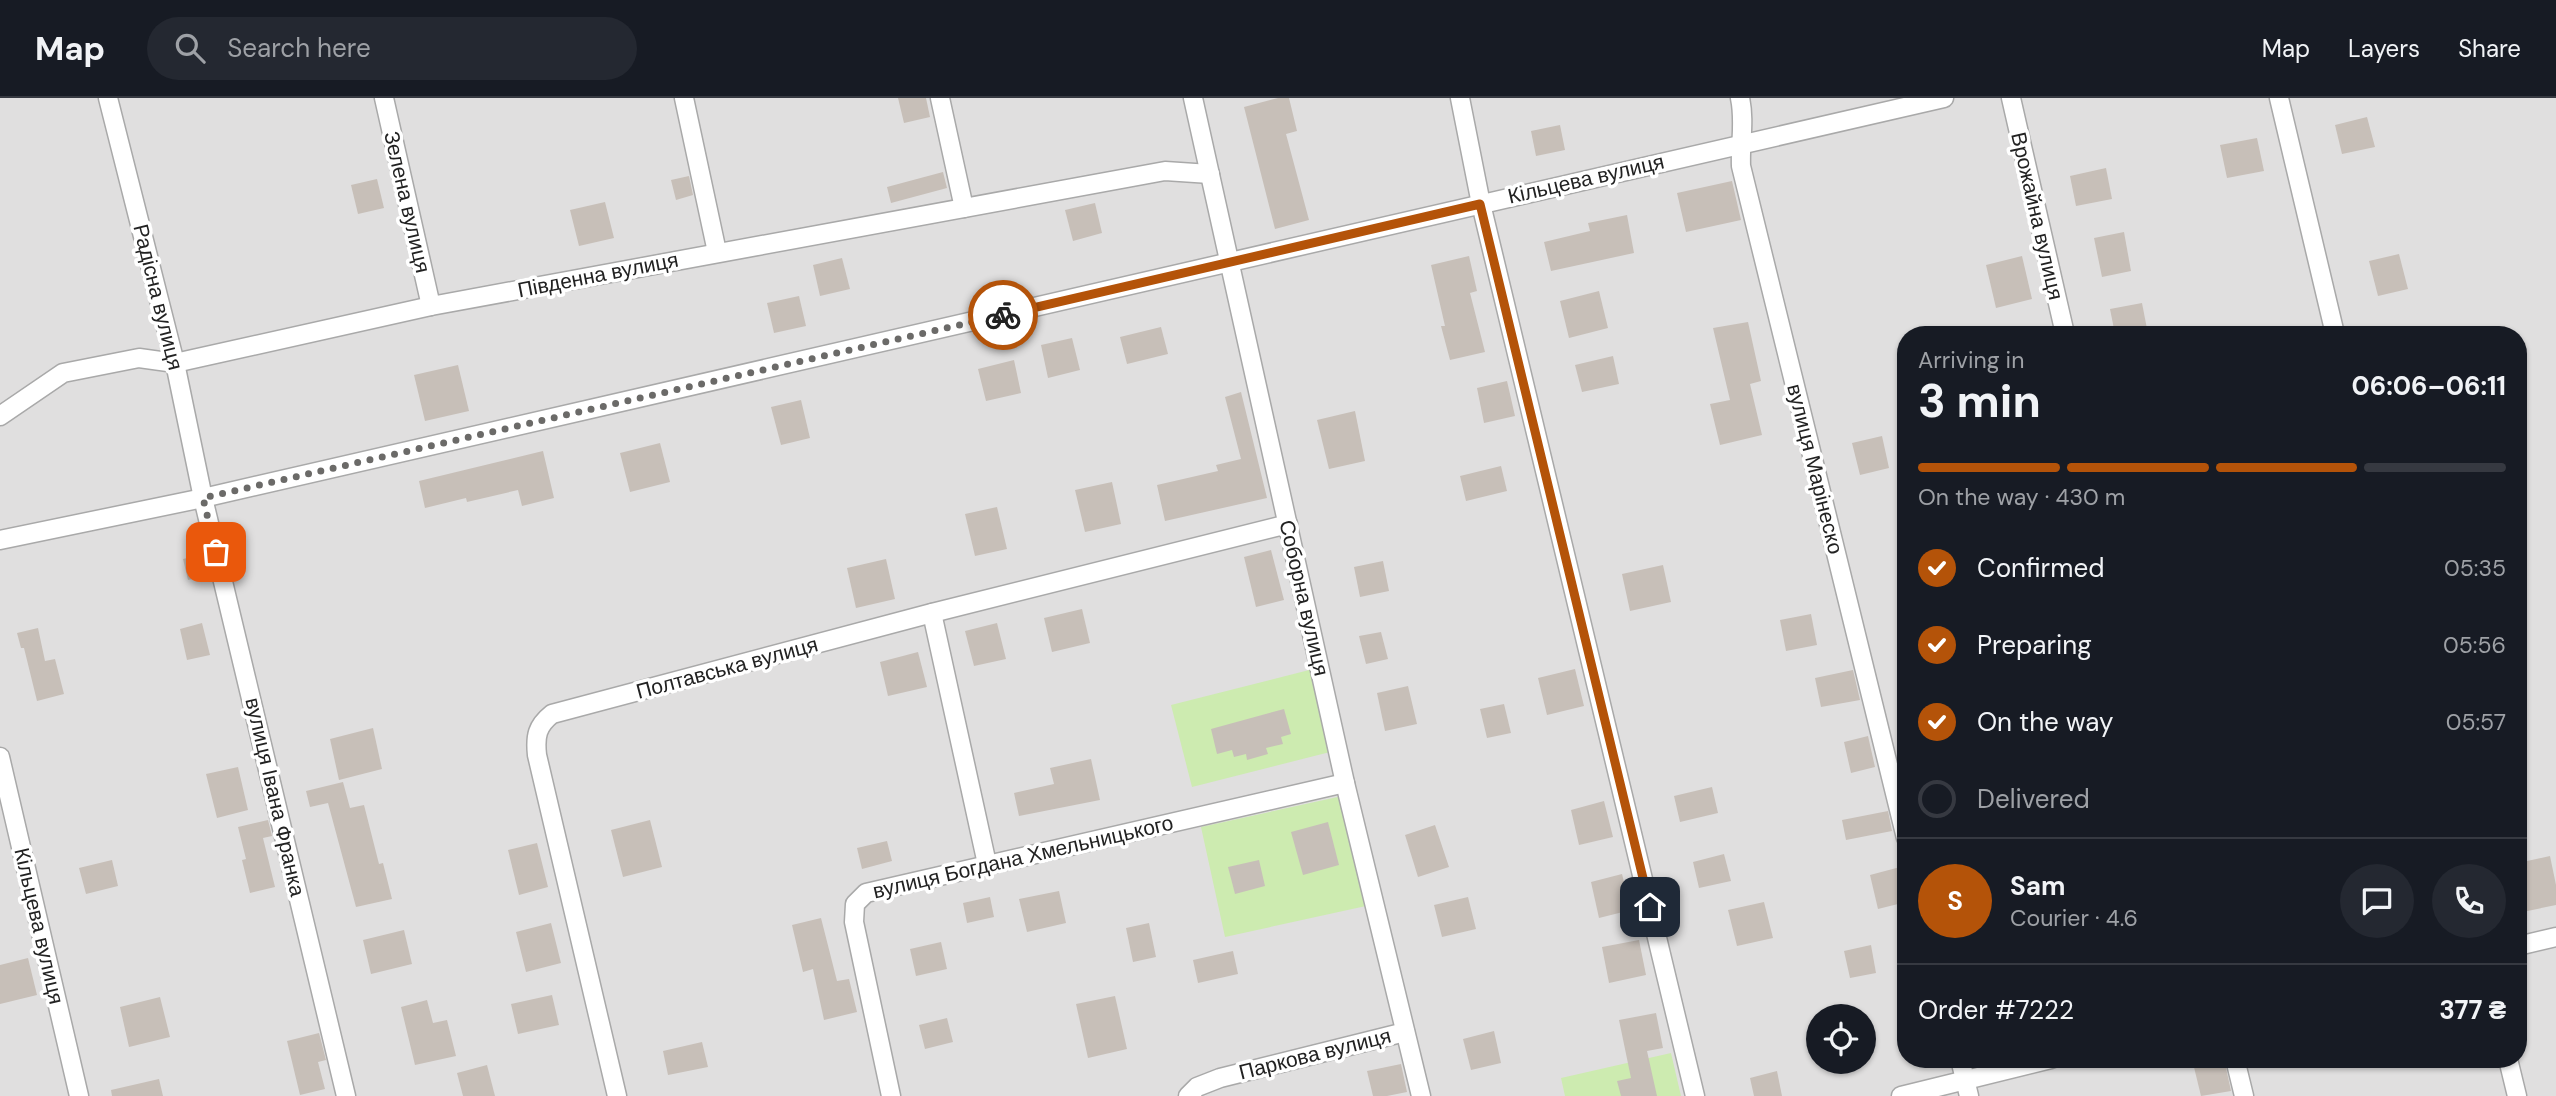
<!DOCTYPE html>
<meta charset="utf-8">
<style>
:root{--surface:#171b24;--page:#242831;--text:#f1f3f6;--muted:#9ea1a6;--line:#363941;--accent:#b45309}
body{margin:0;font-family:"DM Sans",sans-serif;background:var(--page);color:var(--text);height:100vh;display:flex;flex-direction:column;font-size:26px;white-space:nowrap}
*{box-sizing:border-box;margin:0}
p{font-size:23px;color:var(--muted)}
.icon{flex:none;width:38px;height:38px;fill:none;stroke:currentColor;stroke-width:2;stroke-linecap:round;stroke-linejoin:round}
.map{position:relative;flex:1;overflow:hidden}
.drawer{position:absolute;left:1897px;top:228px;width:630px;height:742px;display:flex;flex-direction:column;background:var(--surface);border-radius:28px;box-shadow:0 2px 5px #0004}
.drawer>*{flex:none}
.controls{position:absolute;left:1806px;top:906px;display:grid;gap:14px}
.controls a{display:grid;place-items:center;width:70px;height:70px;border-radius:50%;background:var(--surface);box-shadow:0 2px 5px #0004;font-size:35px}
.pin{position:absolute;display:grid;place-items:center;width:60px;height:60px;color:#fff;margin:-30px;border-radius:14px;box-shadow:0 4px 10px #0006}
.courier{position:absolute;display:grid;place-items:center;width:70px;height:70px;margin:-35px;border:5px solid #b45309;border-radius:50%;background:#fff;color:#222;box-shadow:0 2px 9px #0007}
.head em{font-style:normal;font-weight:700}
.head div{display:flex;flex-direction:column-reverse}
.head{display:flex;align-items:center;justify-content:space-between;height:119px;padding:0 21px}
h1{font-size:46px;font-weight:700;line-height:52px}
.bar{display:grid;grid-template-columns:repeat(4,1fr);gap:10px 7px;align-content:center;height:84px;padding:0 21px}
.bar i{height:9px;border-radius:5px;background:var(--line)}
.bar .on{background:var(--accent)}
.bar p{grid-column:span 4}
.line{display:flex;align-items:center;gap:18px;padding:0 21px;border-top:2px solid var(--line)}
.line div{flex:1}
.round{display:grid;place-items:center;flex:none;width:74px;height:74px;border-radius:37px;background:var(--page)}
ol{padding:0 21px;list-style:none}
li{display:flex;align-items:center;gap:21px;height:77px}
li p{margin-inline-start:auto}
li .icon{padding:7px;border-radius:50%;background:var(--accent);color:#fff;stroke-width:4}
li:last-child{color:var(--muted)}
li i{width:38px;height:38px;border:4px solid var(--line);border-radius:50%}
header{display:flex;align-items:center;gap:42px;box-sizing:border-box;height:98px;padding:0 35px;background:var(--surface);border-bottom:2px solid var(--line)}
header strong{font-size:33px}
nav{display:flex;gap:38px;margin-inline-start:auto;font-size:24px}
.search{width:490px;height:63px;background:var(--page);display:flex;align-items:center;gap:18px;box-sizing:border-box;padding:0 24px;border-radius:38px;color:var(--muted);font-size:26px}
.map>svg:first-child{display:block}
.residential{fill:#e0dfdf;fill-rule:evenodd}
.grass{fill:#cdebb0}
.building{fill:#c7bfb8}
.lines{fill:none;stroke-linecap:round;stroke-linejoin:round}
.street-casing{stroke:#a9a9a9;stroke-width:21}
.street{stroke:#fff;stroke-width:18}
.done{stroke:#6b6a68;stroke-width:7;stroke-dasharray:0 12.6}
.route{stroke:#b45309;stroke-width:9}
.labels{text-anchor:middle;dominant-baseline:central;stroke-width:7;stroke-linejoin:round;paint-order:stroke}
.street-label{font-size:21px;fill:#222;stroke:#fff}
</style>
<header>
<strong>Map</strong>
<div class="search"><svg class="icon" aria-label="search" viewBox="0 0 24 24"><circle cx="10" cy="10" r="6"/><path d="M15 15l6 6"/></svg>Search here</div>
<nav><a>Map</a><a>Layers</a><a>Share</a></nav>
</header>
<div class="map">
<svg width="2556" height="998" viewBox="0 0 2556 998">
<rect width="100%" height="100%" fill="#f2efe9"/>
<path class="residential" d="M0,0H2556V998H0ZM1906,236H2518V961H1906ZM1818,919H1864V964H1818Z"/>
<g class="grass">
<polygon points="1313,571 1334,653 1192,689 1171,607"/>
<polygon points="1342,698 1366,808 1225,839 1201,729"/>
<polygon points="1671,955 1681,998 1565,998 1561,980"/>
</g>
<g class="building">
<polygon points="898,0 926,0 930,19 904,25"/>
<polygon points="1278,0 1289,0 1297,33 1286,36 1309,122 1275,131 1244,9"/>
<polygon points="2367,19 2375,49 2342,56 2335,27"/>
<polygon points="1560,27 1565,52 1536,58 1531,33"/>
<polygon points="2257,40 2264,73 2227,80 2220,47"/>
<polygon points="2106,70 2112,101 2076,108 2070,78"/>
<polygon points="943,74 947,90 891,105 887,89"/>
<polygon points="689,78 693,97 676,102 671,82"/>
<polygon points="377,81 384,110 358,116 351,87"/>
<polygon points="1732,83 1741,122 1686,134 1677,95"/>
<polygon points="605,104 614,140 579,148 570,112"/>
<polygon points="1095,105 1102,135 1073,143 1065,112"/>
<polygon points="1627,117 1634,155 1551,173 1544,144 1590,133 1588,125"/>
<polygon points="2124,134 2131,173 2102,179 2094,140"/>
<polygon points="2399,156 2408,191 2378,198 2369,163"/>
<polygon points="1469,158 1477,193 1470,195 1485,254 1450,262 1441,228 1445,228 1431,167"/>
<polygon points="2022,158 2032,201 1996,210 1986,167"/>
<polygon points="842,160 850,191 820,198 813,167"/>
<polygon points="1599,193 1608,230 1569,240 1560,203"/>
<polygon points="799,198 806,228 774,235 767,205"/>
<polygon points="2142,205 2148,236 2115,236 2110,211"/>
<polygon points="1748,224 1761,283 1750,286 1762,337 1720,347 1710,306 1730,302 1713,230"/>
<polygon points="1161,229 1168,256 1127,266 1120,239"/>
<polygon points="1072,240 1080,272 1048,280 1041,247"/>
<polygon points="1613,258 1619,286 1582,294 1575,267"/>
<polygon points="1014,262 1021,295 986,303 978,271"/>
<polygon points="458,267 469,313 425,323 414,277"/>
<polygon points="1507,283 1515,318 1484,325 1477,290"/>
<polygon points="1241,294 1267,400 1165,423 1157,387 1218,373 1216,367 1241,361 1225,299"/>
<polygon points="801,302 810,340 781,347 771,309"/>
<polygon points="1355,313 1365,363 1329,371 1317,322"/>
<polygon points="1882,338 1889,370 1860,377 1852,345"/>
<polygon points="660,345 670,384 630,394 620,355"/>
<polygon points="543,353 554,400 522,408 518,392 467,404 466,400 425,410 419,383"/>
<polygon points="1501,368 1507,393 1466,403 1460,378"/>
<polygon points="1112,384 1121,426 1085,434 1075,392"/>
<polygon points="997,409 1007,451 975,458 965,416"/>
<polygon points="1271,452 1284,502 1256,509 1244,459"/>
<polygon points="205,456 210,477 188,482 183,461"/>
<polygon points="886,461 895,501 856,510 847,470"/>
<polygon points="1383,463 1389,493 1360,499 1354,469"/>
<polygon points="1663,467 1671,504 1630,513 1622,476"/>
<polygon points="1082,511 1090,545 1052,554 1044,520"/>
<polygon points="1811,516 1817,547 1786,553 1780,522"/>
<polygon points="202,525 210,557 187,562 180,531"/>
<polygon points="997,525 1006,561 974,568 965,533"/>
<polygon points="38,530 45,563 55,561 64,596 37,603 24,550 21,550 17,535"/>
<polygon points="1381,534 1388,561 1366,566 1359,538"/>
<polygon points="918,554 927,589 888,598 880,564"/>
<polygon points="1575,571 1584,608 1547,617 1538,580"/>
<polygon points="1853,572 1860,602 1821,609 1815,580"/>
<polygon points="1408,588 1417,626 1385,633 1377,595"/>
<polygon points="1504,606 1511,635 1487,640 1480,611"/>
<polygon points="1284,611 1291,636 1281,639 1283,646 1266,650 1268,656 1247,662 1246,656 1234,659 1232,652 1217,656 1211,631"/>
<polygon points="373,630 382,671 339,682 330,641"/>
<polygon points="1868,638 1875,669 1851,675 1844,644"/>
<polygon points="1091,661 1100,702 1019,718 1014,695 1054,686 1050,670"/>
<polygon points="238,669 248,712 217,720 206,676"/>
<polygon points="343,684 350,710 364,707 379,766 383,765 392,801 356,809 328,705 310,709 306,693"/>
<polygon points="1712,689 1718,715 1680,724 1674,698"/>
<polygon points="1604,703 1613,739 1579,747 1571,712"/>
<polygon points="1888,713 1892,733 1846,742 1842,722"/>
<polygon points="268,722 272,738 263,740 275,789 250,795 242,762 246,761 238,729"/>
<polygon points="650,722 662,769 623,779 611,732"/>
<polygon points="1328,724 1339,767 1303,777 1291,734"/>
<polygon points="1435,727 1449,769 1418,779 1405,737"/>
<polygon points="887,743 892,763 862,771 857,750"/>
<polygon points="537,745 548,789 519,797 508,752"/>
<polygon points="1724,756 1731,783 1699,790 1693,764"/>
<polygon points="2550,758 2556,787 2556,807 2518,815 2518,765"/>
<polygon points="112,762 118,788 86,796 79,770"/>
<polygon points="1259,762 1265,788 1235,796 1228,769"/>
<polygon points="1904,768 1906,804 1878,811 1870,777"/>
<polygon points="1622,776 1631,812 1599,820 1591,784"/>
<polygon points="1059,793 1066,825 1027,834 1019,801"/>
<polygon points="990,799 994,819 967,825 963,805"/>
<polygon points="1468,799 1476,831 1442,839 1434,807"/>
<polygon points="1764,804 1773,840 1737,848 1728,812"/>
<polygon points="821,820 837,883 849,881 857,914 824,922 813,871 803,874 792,827"/>
<polygon points="551,825 561,865 526,874 516,834"/>
<polygon points="1149,825 1156,859 1133,864 1126,830"/>
<polygon points="404,832 412,866 371,876 363,842"/>
<polygon points="1639,842 1646,877 1609,885 1602,849"/>
<polygon points="941,844 947,871 916,878 910,851"/>
<polygon points="1871,847 1876,875 1850,880 1844,853"/>
<polygon points="1233,853 1238,876 1198,885 1193,862"/>
<polygon points="28,860 37,897 0,906 0,867"/>
<polygon points="552,897 559,927 518,936 511,906"/>
<polygon points="1115,898 1127,951 1088,960 1076,906"/>
<polygon points="160,899 170,939 129,949 120,909"/>
<polygon points="427,902 433,925 447,922 456,958 415,967 401,909"/>
<polygon points="1656,915 1663,950 1647,953 1657,998 1621,998 1617,983 1631,980 1619,922"/>
<polygon points="947,920 953,944 925,951 919,927"/>
<polygon points="1494,933 1501,965 1471,972 1463,941"/>
<polygon points="319,935 326,962 318,964 325,991 300,997 287,943"/>
<polygon points="702,944 708,969 668,977 663,953"/>
<polygon points="2192,961 2224,961 2231,993 2201,998"/>
<polygon points="1401,966 1407,994 1387,998 1373,998 1367,973"/>
<polygon points="487,967 495,998 463,998 457,975"/>
<polygon points="1777,973 1782,998 1754,998 1750,980"/>
<polygon points="159,981 163,998 112,998 111,992"/>
</g>
<g class="lines">
<defs>
<g id="street">
<polyline points="108,0 175,265 203,400 346,998"/>
<polyline points="384,0 431,208"/>
<polyline points="684,0 717,154"/>
<polyline points="940,0 964,110"/>
<polyline points="1193,0 1345,685 1421,998"/>
<polyline points="1460,0 1481,106 1695,998"/>
<path d="M1740,0C1745,23 1740,44 1741,68L1906,740"/>
<polyline points="2011,0 2065,236"/>
<polyline points="2279,0 2335,236"/>
<polyline points="0,318 63,275 139,260 175,265 431,208 1165,73 1210,76"/>
<polyline points="0,442 203,400 1944,0"/>
<polyline points="932,515 987,766"/>
<polyline points="0,659 79,998"/>
<polyline points="2518,848 2556,839"/>
<polyline points="1960,961 1969,998"/>
<polyline points="2235,961 2244,998"/>
<polyline points="2508,961 2517,998"/>
<path d="M617,998L537,657C535,638 537,628 552,616L932,515L1288,426"/>
<polyline points="891,998 854,824 855,806 866,795 1345,685"/>
<polyline points="1188,998 1197,989 1220,980 1405,934"/>
<polyline points="1901,998 2051,961"/>
</g>
</defs>
<use href="#street" class="street-casing"/>
<use href="#street" class="street"/>
</g>
<g class="lines">
<polyline class="done" points="216,454 203,400 1003,217"/>
<polyline class="route" points="1003,217 1480,106 1650,809"/>
</g>
<g class="labels">
<g class="street-label">
<text transform="translate(1586 81) rotate(-13)">Кільцева вулиця</text>
<text transform="translate(407 104) rotate(77)">Зелена вулиця</text>
<text transform="translate(2037 118) rotate(77)">Врожайна вулиця</text>
<text transform="translate(598 177) rotate(-11)">Південна вулиця</text>
<text transform="translate(158 199) rotate(76)">Радісна вулиця</text>
<text transform="translate(1815 371) rotate(76)">вулиця Марінеско</text>
<text transform="translate(1304 500) rotate(77)">Соборна вулиця</text>
<text transform="translate(727 570) rotate(-15)">Полтавська вулиця</text>
<text transform="translate(275 699) rotate(77)">вулиця Івана Франка</text>
<text transform="translate(1023 759) rotate(-13)">вулиця Богдана Хмельницького</text>
<text transform="translate(39 828) rotate(77)">Кільцева вулиця</text>
<text transform="translate(1315 956) rotate(-14)">Паркова вулиця</text>
</g>
</g>
</svg>
<div class="controls">
<a><svg class="icon" aria-label="locate" viewBox="0 0 24 24"><circle cx="12" cy="12" r="6"/><path d="M12 2v4M12 18v4M2 12h4M18 12h4"/></svg></a>
</div>
<div class="pin" style="left:216px;top:454px;background:#ea580c"><svg class="icon" aria-label="bag" viewBox="0 0 24 24"><path d="M5 8h14l-1 12H6zM9 8a3 3 0 0 1 6 0"/></svg></div>
<div class="pin" style="left:1650px;top:809px;background:#1f2937"><svg class="icon" aria-label="home" viewBox="0 0 24 24"><path d="M3 11l9-7 9 7M6 9v11h12V9"/></svg></div>
<div class="courier" style="left:1003px;top:217px"><svg class="icon" aria-label="bike" viewBox="0 0 24 24"><circle cx="6" cy="16" r="4"/><circle cx="18" cy="16" r="4"/><path d="M6 16l4-8h5l3 8M10 8l3 8H6M13 5h3"/></svg></div>
<section class="drawer">
<div class="head"><div><h1>3 min</h1><p>Arriving in</p></div><em>06:06–06:11</em></div>
<div class="bar"><i class="on"></i><i class="on"></i><i class="on"></i><i></i><p>On the way · 430 m</p></div>
<ol>
<li><svg class="icon" aria-label="check" viewBox="0 0 24 24"><path d="M5 12l5 5 9-10"/></svg>Confirmed<p>05:35</p></li>
<li><svg class="icon" aria-label="check" viewBox="0 0 24 24"><path d="M5 12l5 5 9-10"/></svg>Preparing<p>05:56</p></li>
<li><svg class="icon" aria-label="check" viewBox="0 0 24 24"><path d="M5 12l5 5 9-10"/></svg>On the way<p>05:57</p></li>
<li><i></i>Delivered</li>
</ol>
<div class="line" style="height:126px"><b class="round" style="background:var(--accent);color:#fff">S</b><div><b>Sam</b><p>Courier · 4.6</p></div><a class="round"><svg class="icon" aria-label="chat" viewBox="0 0 24 24"><path d="M4 5h16v11H9l-5 4z"/></svg></a><a class="round"><svg class="icon" aria-label="phone" viewBox="0 0 24 24"><path d="M5 4h4l2 5-3 2q2 4 5 5l2-3 5 2v4C11 20 4 13 5 4z"/></svg></a></div>
<div class="line" style="height:91px"><div>Order #7222</div><b>377 ₴</b></div>
</section>
</div>
